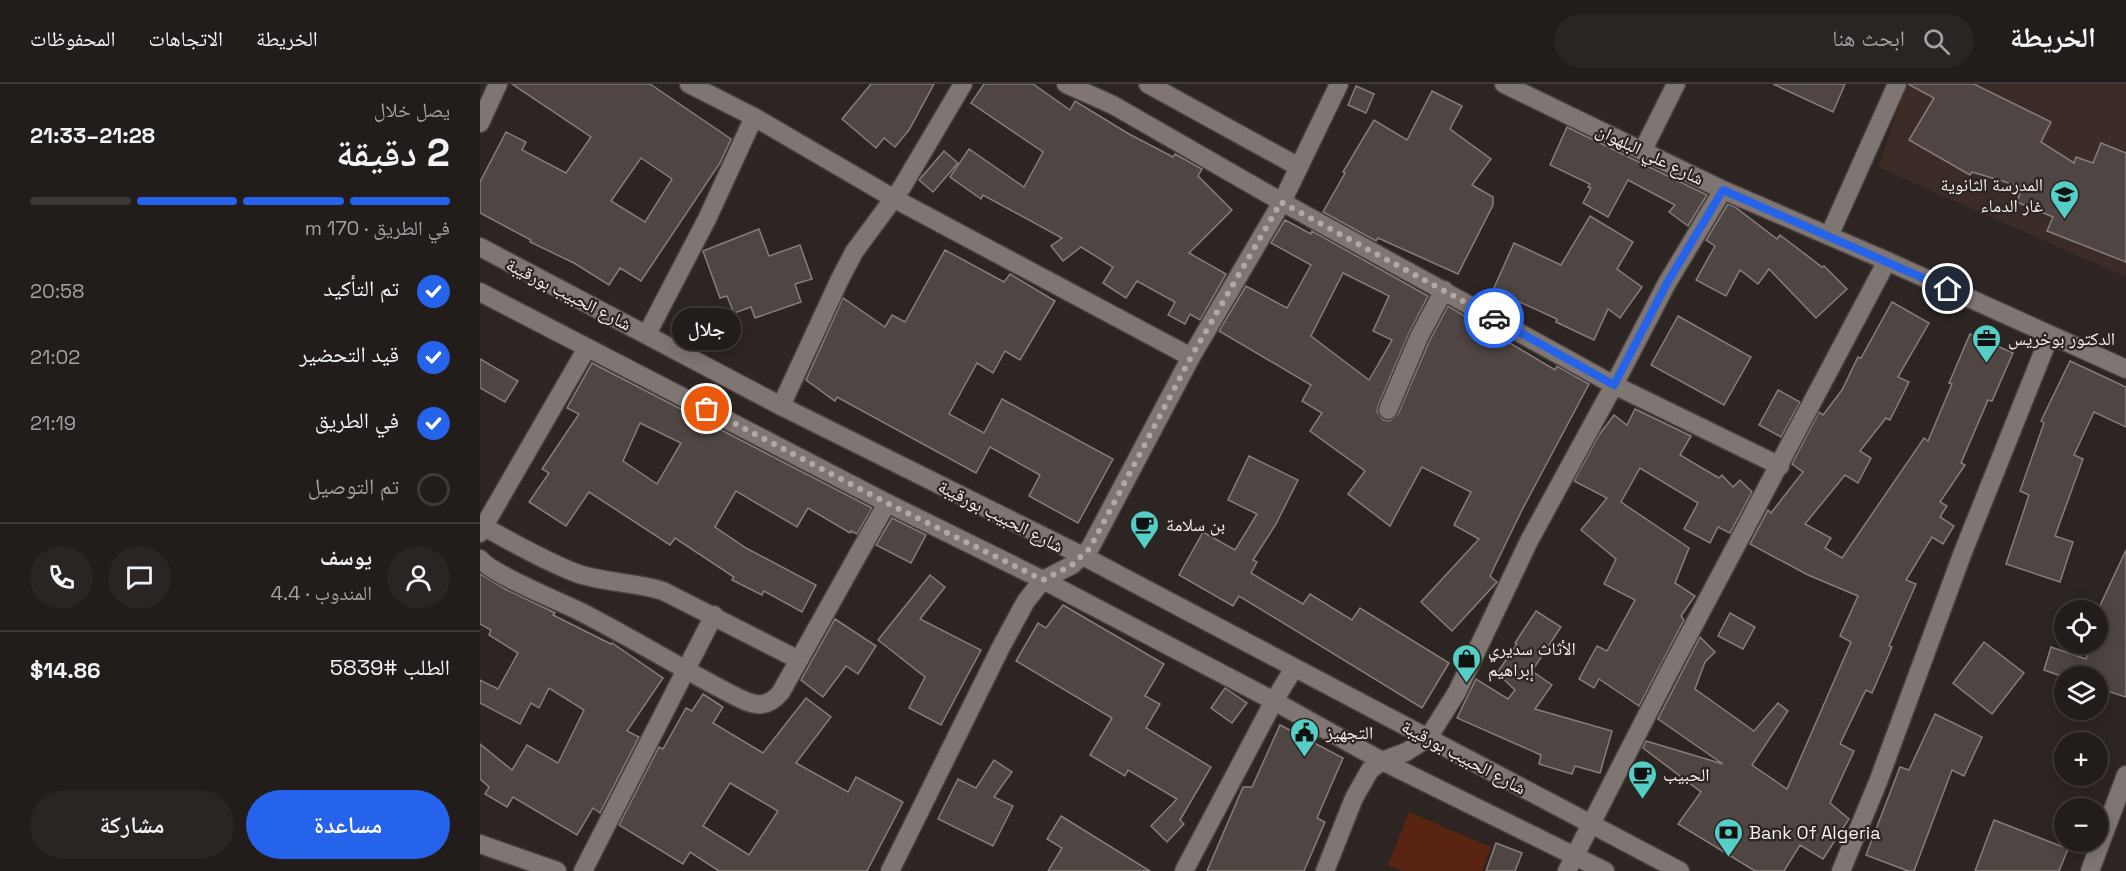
<!DOCTYPE html>
<html lang="ar">
<meta charset="utf-8">
<style>
:root{--surface:#221c1a;--page:#2a2523;--text:#f1f3f6;--muted:#a2a1a2;--line:#3f3a39;--accent:#2563eb}
body{margin:0;font-family:"Space Grotesk","Noto Naskh Arabic",sans-serif;background:var(--page);color:var(--text);direction:rtl;height:100vh;display:flex;flex-direction:column;font-size:22px;white-space:nowrap}
*{box-sizing:border-box;margin:0}
p{font-size:20px;color:var(--muted)}
.icon{flex:none;width:33px;height:33px;fill:none;stroke:currentColor;stroke-width:2;stroke-linecap:round;stroke-linejoin:round}
.map{position:relative;flex:1;overflow:hidden;direction:ltr}
.details{display:flex;flex-direction:column;background:var(--surface);width:480px}
.details>*{flex:none}
.tools{position:absolute;left:1574px;top:516px;display:grid;gap:12px}
.tools a{display:grid;place-items:center;width:54px;height:54px;border-radius:50%;background:var(--surface);box-shadow:0 3px 15px #0003,0 0 0 2px var(--line);font-size:30px}
.pin{position:absolute;display:grid;place-items:center;width:51px;height:51px;color:#fff;margin:-26px;border:3px solid #fff;border-radius:50%;box-shadow:0 2px 6px #0007}
.courier{position:absolute;display:grid;place-items:center;width:60px;height:60px;margin:-30px;border:4px solid #2563eb;border-radius:50%;background:#fff;color:#222;box-shadow:0 2px 8px #0007}
.bubble{position:absolute;height:42px;border-radius:21px;background:var(--surface);box-shadow:0 3px 15px #0003,0 0 0 2px var(--line);font-size:20px;font-weight:600;line-height:42px;text-align:center;direction:rtl}
.head em{font-style:normal;font-weight:600}
.head div{display:flex;flex-direction:column-reverse}
.head{display:flex;align-items:center;justify-content:space-between;height:102px;padding:0 30px}
h1{font-size:39px;font-weight:600;line-height:45px}
.bar{display:grid;grid-template-columns:repeat(4,1fr);gap:9px 6px;align-content:center;height:72px;padding:0 30px}
.bar i{height:8px;border-radius:4px;background:var(--line)}
.bar .on{background:var(--accent)}
.bar p{grid-column:span 4}
.line{display:flex;align-items:center;gap:15px;padding:0 30px;border-top:2px solid var(--line)}
.line div{flex:1}
.round{display:grid;place-items:center;flex:none;width:63px;height:63px;border-radius:32px;background:var(--page)}
ol{padding:0 30px;list-style:none}
li{display:flex;align-items:center;gap:18px;height:66px}
li p{margin-inline-start:auto}
li .icon{padding:6px;border-radius:50%;background:var(--accent);color:#fff;stroke-width:4}
li:last-child{color:var(--muted)}
li i{width:33px;height:33px;border:3px solid var(--line);border-radius:50%}
.button{display:flex;gap:12px;margin-top:auto;padding:12px 30px}
.button a{flex:1;height:69px;border-radius:36px;background:var(--accent);color:#fff;font-size:24px;font-weight:600;line-height:69px;text-align:center}
.button a+a{background:var(--page);color:var(--text)}
header{display:flex;align-items:center;gap:36px;box-sizing:border-box;height:84px;padding:0 30px;background:var(--surface);border-bottom:2px solid var(--line)}
header strong{font-size:28px}
nav{display:flex;gap:33px;margin-inline-start:auto;font-size:21px}
.search{width:420px;height:54px;background:var(--page);display:flex;align-items:center;gap:15px;box-sizing:border-box;padding:0 21px;border-radius:33px;color:var(--muted);font-size:22px}
main{display:flex;flex:1;min-height:0}
.map>svg:first-child{display:block}
.built{fill:#3b2c27}
.green{fill:#5a2412}
.building{fill:#4f4542;stroke:#877d7a;stroke-width:1.5;fill-rule:evenodd}
.lines{fill:none;stroke-linecap:round;stroke-linejoin:round}
.minor-casing{stroke:#46403d;stroke-width:21}
.minor{stroke:#7f7572;stroke-width:18}
.done{stroke:#b0a9a7;stroke-width:6;stroke-dasharray:0 10.8}
.route{stroke:#2563eb;stroke-width:8}
.labels{text-anchor:middle;dominant-baseline:central;stroke-width:4.5;stroke-linejoin:round;paint-order:stroke}
.street-label{font-size:18px;fill:#f6f0ee;stroke:#2d2522}
.poi-label{font-size:18px;fill:#f6f0ee;stroke:#2d2522;text-anchor:start}
</style>
<header>
<strong>الخريطة</strong>
<div class="search"><svg class="icon" aria-label="search" viewBox="0 0 24 24"><circle cx="10" cy="10" r="6"/><path d="M15 15l6 6"/></svg>ابحث هنا</div>
<nav><a>الخريطة</a><a>الاتجاهات</a><a>المحفوظات</a></nav>
</header>
<main>
<div class="map">
<svg width="1646" height="787" viewBox="0 0 1646 787">
<rect width="100%" height="100%" fill="#2d2522"/>
<polygon class="built" points="1417,0 1646,0 1646,193 1398,83 1421,17"/>
<polygon class="green" points="929,728 1011,763 1002,787 923,787 908,781"/>
<g class="building">
<path d="M32,0H170L251,55L240,79L161,197L140,184L129,201L94,179L50,158L51,156L0,129V98L26,48L46,58L42,66L86,89L111,53ZM161,74L192,95L165,138L131,117Z"/>
<polygon points="391,0 454,0 429,46 415,63 404,54 396,64 362,35"/>
<polygon points="504,0 553,0 590,26 595,17 649,50 693,73 695,70 722,85 718,92 752,126 709,169 746,190 720,236 710,230 705,240 688,231 695,218 657,197 646,214 623,199 633,183 601,163 583,177 571,162 582,154 503,111 501,115 470,93 489,65 544,103 563,68 491,19"/>
<polygon points="1293,0 1365,0 1353,28"/>
<polygon points="1428,0 1494,0 1571,38 1561,58 1594,79 1596,73 1613,79 1621,59 1646,69 1646,178 1567,147 1573,133 1537,118 1542,103 1492,88 1490,91 1429,56 1454,14"/>
<polygon points="876,2 894,10 886,29 868,21"/>
<polygon points="952,7 982,22 970,45 1011,75 992,101 1013,113 1013,121 978,190 898,154 896,157 843,128 865,89 863,88 894,36 927,56"/>
<polygon points="1087,43 1227,111 1208,142 1189,128 1195,121 1148,96 1128,133 1103,119 1111,104 1108,103 1110,100 1070,81"/>
<polygon points="464,67 478,79 453,108 439,96"/>
<polygon points="1248,120 1255,123 1297,155 1300,151 1342,183 1344,182 1367,205 1336,234 1289,185 1278,200 1260,186 1246,212 1216,196 1235,162 1226,156"/>
<polygon points="1110,132 1153,158 1137,185 1162,203 1140,234 1128,225 1114,256 1076,238 1077,235 1013,206 1034,159 1081,181"/>
<path d="M805,136L831,150L832,147L948,212L929,249L898,322L897,328L903,336L910,337L918,330L949,258L968,222L1075,286L1077,282L1109,300L1042,426L1010,492L1017,498L972,547L941,518L999,455L974,441L991,408L942,383L910,442L868,410L885,387L830,347L842,329L822,317L831,301L739,247L766,202L807,224L831,181L791,159ZM863,189L909,212L893,247L912,256L889,296L831,252Z"/>
<polygon points="279,145 289,172 320,161 332,195 315,200 321,218 275,234 271,223 254,229 247,212 240,214 223,167"/>
<polygon points="465,166 524,198 530,190 575,217 540,276 525,267 513,289 497,279 469,330 504,349 522,315 633,375 598,439 549,412 560,391 510,363 496,389 357,313 355,317 326,296 363,214 405,243 412,231 425,238"/>
<polygon points="1412,218 1449,239 1418,293 1429,298 1410,336 1406,334 1380,367 1391,374 1378,399 1365,391 1325,440 1351,454 1345,464 1362,474 1444,354 1448,357 1472,300 1469,299 1490,250 1533,269 1512,317 1508,316 1481,379 1485,381 1460,418 1467,422 1460,433 1474,442 1463,460 1452,453 1426,496 1436,500 1409,562 1412,563 1392,609 1386,606 1360,660 1374,667 1350,719 1369,735 1343,775 1320,761 1304,787 1275,787 1198,740 1221,708 1163,664 1166,657 1243,680 1178,635 1220,553 1235,568 1225,578 1215,605 1274,647 1298,619 1308,627 1272,681 1307,705 1371,558 1360,552 1378,512 1328,491 1270,460 1288,426 1291,429 1323,388 1312,380 1339,328 1343,331 1362,306 1378,273 1381,274"/>
<polygon points="1198,232 1271,273 1244,321 1171,281"/>
<polygon points="0,275 38,297 25,318 0,304"/>
<polygon points="1590,277 1646,303 1646,343 1614,328 1594,371 1603,375 1575,452 1593,458 1580,498 1526,480 1549,411 1540,407 1564,339 1561,337"/>
<path d="M112,279L392,424L377,450L371,447L370,449L328,424L317,443L256,407L235,443L266,464L336,501L322,528L284,507L282,511L252,496L254,493L195,454L190,461L109,408L86,442L49,418L69,389L62,385L99,330L87,324ZM160,339L201,359L177,400L143,377Z"/>
<polygon points="1298,306 1320,318 1301,353 1279,341"/>
<polygon points="1155,325 1211,352 1200,371 1239,394 1242,391 1253,403 1260,396 1272,408 1250,449 1238,443 1230,459 1204,445 1218,419 1160,384 1141,418 1209,464 1195,499 1215,512 1201,532 1204,536 1159,622 1119,595 1114,604 1099,595 1117,562 1127,567 1155,516 1124,500 1136,475 1101,446 1127,414 1094,397 1119,351 1134,331 1147,341"/>
<polygon points="769,372 818,396 796,440 773,476 777,478 771,489 823,520 830,510 872,536 880,524 969,579 942,624 759,512 753,522 699,491 723,448 755,466 777,430 748,416"/>
<polygon points="412,434 446,451 431,479 396,461"/>
<polygon points="1646,466 1646,613 1617,604 1617,592 1584,593 1564,586 1571,563 1606,575 1611,560 1617,560 1617,528"/>
<polygon points="0,490 27,506 69,526 75,529 73,531 131,560 132,559 183,594 147,647 159,653 120,729 113,724 97,751 33,713 27,723 5,710 9,703 0,695 0,660 32,686 47,661 78,679 104,626 69,604 59,624 51,619 40,640 0,619 0,596 18,605 38,569 9,551 11,546 0,540"/>
<polygon points="450,491 465,503 440,535 501,566 461,641 429,624 445,593 398,556"/>
<polygon points="583,521 684,580 665,612 680,620 666,644 731,683 700,736 704,740 687,758 671,742 697,715 648,686 645,692 610,671 632,634 536,577 558,539 566,544"/>
<polygon points="1056,527 1081,543 1052,587 1072,601 1055,625 1132,647 1120,689 1095,682 1092,690 1059,680 1061,671 977,634 996,595 1028,615 1035,606 1017,589 1037,560 1035,559"/>
<polygon points="1250,529 1275,543 1263,565 1238,552"/>
<polygon points="355,535 396,562 378,590 366,582 343,613 321,596"/>
<polygon points="1504,558 1544,589 1512,630 1473,599"/>
<polygon points="745,604 767,619 752,639 731,624"/>
<path d="M223,610L243,623L233,639L283,669L326,614L351,633L316,679L368,708L376,693L423,718L387,787H239L210,768L203,780L139,741L179,663L183,665L206,624L212,627ZM250,699L298,727L269,771L223,742Z"/>
<polygon points="1455,630 1502,653 1484,692 1472,686 1434,787 1428,787 1386,771 1420,683 1429,686"/>
<polygon points="800,641 863,674 837,734 845,738 824,787 727,787 763,703 772,703"/>
<polygon points="514,676 532,688 514,713 533,722 513,762 458,735 478,695 496,704"/>
<polygon points="581,732 670,787 568,787 582,764 567,755"/>
<polygon points="1514,736 1588,765 1579,787 1495,787"/>
<polygon points="1016,759 1042,769 1035,787 1006,787"/>
</g>
<g class="lines">
<defs>
<g id="minor">
<polyline points="209,0 274,33 413,114 711,273"/>
<polyline points="586,0 633,21 802,118 1134,301 1300,382"/>
<polyline points="668,0 819,83"/>
<polyline points="1024,0 1243,106 1407,177 1646,285"/>
<polyline points="0,39 18,0"/>
<polyline points="1163,66 1196,0"/>
<polyline points="1349,152 1417,0"/>
<polyline points="0,163 301,322 603,472 1200,787"/>
<polyline points="0,208 407,419 563,496 794,617 902,677 1125,787"/>
<polyline points="167,250 227,135 274,33"/>
<polyline points="301,322 359,197 374,168 422,103 483,0"/>
<polyline points="908,326 939,253 964,206"/>
<path d="M4,443C34,459 64,477 96,489C124,499 155,498 183,507L319,576"/>
<polyline points="0,449 107,264"/>
<path d="M0,475C13,491 79,517 101,528C152,554 200,584 251,610C270,620 285,628 301,608L407,419"/>
<polyline points="0,760 77,787"/>
<polyline points="103,787 234,531"/>
<polyline points="410,787 521,563 546,517 563,496 592,481 610,464 711,273 802,118 859,0"/>
<polyline points="704,787 794,617 814,584"/>
<polyline points="845,787 874,714 890,686 902,677 926,668 948,654 977,608 1049,457 1134,301 1187,199 1243,106"/>
<polyline points="1087,787 1189,588 1407,177"/>
<polyline points="1361,787 1398,698 1483,468 1570,251"/>
<polyline points="1610,787 1646,691"/>
</g>
</defs>
<use href="#minor" class="minor-casing"/>
<use href="#minor" class="minor"/>
</g>
<g class="lines">
<polyline class="done" points="227,325 407,419 563,496 592,481 610,464 711,273 801,118 1014,234"/>
<polyline class="route" points="1014,234 1134,301 1187,199 1243,106 1468,205"/>
</g>
<defs>
<symbol id="school-pin" viewBox="-11 -11 22 30"><path d="M0 17L-7.5 6A9.5 9.5 0 1 1 7.5 6Z" fill="#55cec5" stroke="#2d2522"/><path d="M0-5L7-2L0 1L-7-2ZM-4 1L0 2.5L4 1V4Q0 6-4 4Z" fill="#111"/></symbol>
<symbol id="office-pin" viewBox="-11 -11 22 30"><path d="M0 17L-7.5 6A9.5 9.5 0 1 1 7.5 6Z" fill="#55cec5" stroke="#2d2522"/><path d="M-6-3h4V-5.5h4V-3h4V5H-6ZM-1-4.5V-3h2v-1.5ZM-6 0V1H6V0Z" fill="#111"/></symbol>
<symbol id="cafe-pin" viewBox="-11 -11 22 30"><path d="M0 17L-7.5 6A9.5 9.5 0 1 1 7.5 6Z" fill="#55cec5" stroke="#2d2522"/><path d="M-5.5-4.5H6V0H3Q3 3.5 0 3.5H-2.5Q-5.5 3.5-5.5 0ZM3-3.2v2h1.7v-2ZM-6 4.5H4V6H-6Z" fill="#111"/></symbol>
<symbol id="shop-pin" viewBox="-11 -11 22 30"><path d="M0 17L-7.5 6A9.5 9.5 0 1 1 7.5 6Z" fill="#55cec5" stroke="#2d2522"/><path d="M-5-2.5h2.3a2.7 3.5 0 0 1 5.4 0H5L5.5 6h-11ZM-1.5-2.5h3a1.5 2.3 0 0 0-3 0Z" fill="#111"/></symbol>
<symbol id="civic-pin" viewBox="-11 -11 22 30"><path d="M0 17L-7.5 6A9.5 9.5 0 1 1 7.5 6Z" fill="#55cec5" stroke="#2d2522"/><path d="M-.6-6.5H3V-4.5H.6V-3L4-1V1h2V6H-6V1h2V-1L-.6-3ZM-1.2 2.5V6h2.4V2.5Z" fill="#111"/></symbol>
<symbol id="bank-pin" viewBox="-11 -11 22 30"><path d="M0 17L-7.5 6A9.5 9.5 0 1 1 7.5 6Z" fill="#55cec5" stroke="#2d2522"/><path d="M-6-4H6V4H-6ZM0-2.3a2.3 2.3 0 1 0 0 4.6a2.3 2.3 0 1 0 0-4.6Z" fill="#111"/></symbol>
</defs>
<g fill-rule="evenodd">
<use href="#school-pin" x="1568" y="94" width="33" height="45"/>
<use href="#office-pin" x="1490" y="238" width="33" height="45"/>
<use href="#cafe-pin" x="648" y="424" width="33" height="45"/>
<use href="#shop-pin" x="970" y="558" width="33" height="45"/>
<use href="#civic-pin" x="808" y="632" width="33" height="45"/>
<use href="#cafe-pin" x="1146" y="674" width="33" height="45"/>
<use href="#bank-pin" x="1232" y="732" width="33" height="45"/>
</g>
<g class="labels">
<g class="street-label">
<text transform="translate(1170 70) rotate(26)">شارع علي البلهوان</text>
<text transform="translate(89 210) rotate(27)">شارع الحبيب بورقيبة</text>
<text transform="translate(521 432) rotate(27)">شارع الحبيب بورقيبة</text>
<text transform="translate(984 673) rotate(28)">شارع الحبيب بورقيبة</text>
</g>
<g class="poi-label">
<text x="1563" y="100" text-anchor="end">المدرسة الثانوية<tspan x="1563" dy="21">غار الدماء</tspan></text>
<text x="1528" y="254">الدكتور بوخريس</text>
<text x="686" y="440">بن سلامة</text>
<text x="1008" y="564">الأثاث سديري<tspan x="1008" dy="21">إبراهيم</tspan></text>
<text x="846" y="648">التجهيز</text>
<text x="1183" y="690">الحبيب</text>
<text x="1269" y="748">Bank Of Algeria</text>
</g>
</g>
</svg>
<div class="tools">
<a><svg class="icon" aria-label="locate" viewBox="0 0 24 24"><circle cx="12" cy="12" r="6"/><path d="M12 2v4M12 18v4M2 12h4M18 12h4"/></svg></a>
<a><svg class="icon" aria-label="layers" viewBox="0 0 24 24"><path d="M12 4l9 5-9 5-9-5zM3 14l9 5 9-5"/></svg></a>
<a>+</a>
<a>−</a>
</div>
<div class="pin" style="left:227px;top:325px;background:#ea580c"><svg class="icon" aria-label="bag" viewBox="0 0 24 24"><path d="M5 8h14l-1 12H6zM9 8a3 3 0 0 1 6 0"/></svg></div>
<div class="pin" style="left:1468px;top:205px;background:#1f2937"><svg class="icon" aria-label="home" viewBox="0 0 24 24"><path d="M3 11l9-7 9 7M6 9v11h12V9"/></svg></div>
<div class="courier" style="left:1014px;top:234px"><svg class="icon" aria-label="car" viewBox="0 0 24 24"><path d="M5 17H2v-5l4-1 3-4h7l3 4 3 1v5h-3M9 17h6M6 11h13"/><circle cx="7" cy="17" r="2"/><circle cx="17" cy="17" r="2"/></svg></div>
<div class="bubble" style="left:192px;top:224px;width:69px">جلال</div>
</div>
<section class="details">
<div class="head"><div><h1>2 دقيقة</h1><p>يصل خلال</p></div><em>21:28–21:33</em></div>
<div class="bar"><i class="on"></i><i class="on"></i><i class="on"></i><i></i><p>في الطريق · 170 m</p></div>
<ol>
<li><svg class="icon" aria-label="check" viewBox="0 0 24 24"><path d="M5 12l5 5 9-10"/></svg>تم التأكيد<p>20:58</p></li>
<li><svg class="icon" aria-label="check" viewBox="0 0 24 24"><path d="M5 12l5 5 9-10"/></svg>قيد التحضير<p>21:02</p></li>
<li><svg class="icon" aria-label="check" viewBox="0 0 24 24"><path d="M5 12l5 5 9-10"/></svg>في الطريق<p>21:19</p></li>
<li><i></i>تم التوصيل</li>
</ol>
<div class="line" style="height:108px"><a class="round"><svg class="icon" aria-label="person" viewBox="0 0 24 24"><circle cx="12" cy="8" r="4"/><path d="M4 21q1-7 8-7t8 7"/></svg></a><div><b>يوسف</b><p>المندوب · 4.4</p></div><a class="round"><svg class="icon" aria-label="chat" viewBox="0 0 24 24"><path d="M4 5h16v11H9l-5 4z"/></svg></a><a class="round"><svg class="icon" aria-label="phone" viewBox="0 0 24 24"><path d="M5 4h4l2 5-3 2q2 4 5 5l2-3 5 2v4C11 20 4 13 5 4z"/></svg></a></div>
<div class="line" style="height:78px"><div>الطلب #5839</div><b>$14.86</b></div>
<div class="button"><a>مساعدة</a><a>مشاركة</a></div>
</section>
</main>
